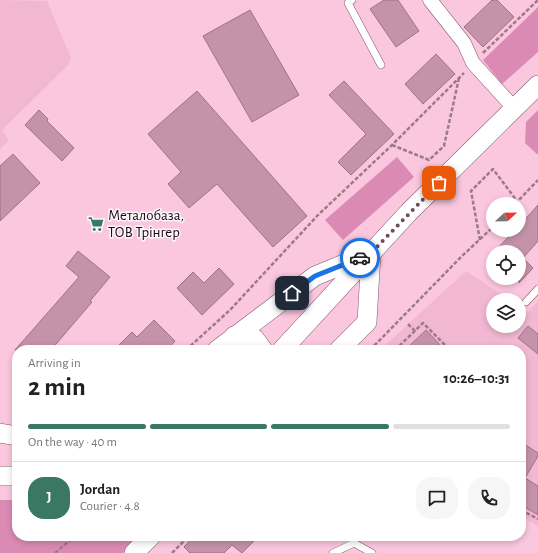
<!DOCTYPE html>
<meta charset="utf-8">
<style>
:root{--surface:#fff;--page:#f6f6f6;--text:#222;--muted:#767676;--line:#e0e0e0;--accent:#3b7864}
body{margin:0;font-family:"Alegreya Sans",sans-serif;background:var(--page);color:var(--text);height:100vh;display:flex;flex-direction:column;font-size:15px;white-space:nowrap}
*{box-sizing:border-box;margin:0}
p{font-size:13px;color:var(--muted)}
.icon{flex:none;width:22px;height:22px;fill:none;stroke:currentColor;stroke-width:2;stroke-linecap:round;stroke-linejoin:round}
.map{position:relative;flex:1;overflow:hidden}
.drawer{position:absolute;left:12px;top:345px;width:514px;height:196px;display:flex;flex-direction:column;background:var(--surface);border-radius:16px;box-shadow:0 2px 6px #0003}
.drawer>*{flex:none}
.needle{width:26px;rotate:68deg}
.buttons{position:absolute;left:486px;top:197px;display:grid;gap:8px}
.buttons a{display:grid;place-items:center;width:40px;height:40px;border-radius:50%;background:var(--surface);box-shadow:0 2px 6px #0003;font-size:20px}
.pin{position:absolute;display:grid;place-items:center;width:34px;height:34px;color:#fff;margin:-17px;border-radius:8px;box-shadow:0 2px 6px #0006}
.courier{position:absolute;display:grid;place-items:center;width:40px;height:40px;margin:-20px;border:3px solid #1a73e8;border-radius:50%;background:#fff;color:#222;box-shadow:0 1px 5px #0007}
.head em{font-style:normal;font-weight:600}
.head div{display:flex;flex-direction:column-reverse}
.head{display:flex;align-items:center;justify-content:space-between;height:68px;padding:0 16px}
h1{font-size:26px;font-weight:600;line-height:30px}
.bar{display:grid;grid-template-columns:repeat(4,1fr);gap:6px 4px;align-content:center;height:48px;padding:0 16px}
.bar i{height:5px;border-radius:3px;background:var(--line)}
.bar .active{background:var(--accent)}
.bar p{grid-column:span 4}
.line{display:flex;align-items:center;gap:10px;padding:0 16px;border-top:1px solid var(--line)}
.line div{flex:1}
.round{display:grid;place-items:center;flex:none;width:42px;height:42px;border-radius:16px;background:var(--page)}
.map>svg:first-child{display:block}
.built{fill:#f2b8d3}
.green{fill:#db8bb3}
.building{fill:#c493aa;stroke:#9f7187}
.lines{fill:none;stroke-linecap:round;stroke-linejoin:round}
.lane-casing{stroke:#81566b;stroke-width:8}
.street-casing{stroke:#81566b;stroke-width:15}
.secondary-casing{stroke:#81566b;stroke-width:20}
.path{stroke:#9d798a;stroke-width:2.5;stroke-dasharray:4 2;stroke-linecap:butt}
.lane{stroke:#fff;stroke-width:7}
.street{stroke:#fff;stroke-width:14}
.secondary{stroke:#fff;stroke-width:19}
.done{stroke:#6b4e5c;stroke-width:4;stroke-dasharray:0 7.2}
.route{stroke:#1a73e8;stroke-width:5}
.labels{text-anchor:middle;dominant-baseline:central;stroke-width:3;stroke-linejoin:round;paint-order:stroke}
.poi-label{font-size:15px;fill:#1e0d16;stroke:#fcf7f9;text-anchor:start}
</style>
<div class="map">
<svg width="538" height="553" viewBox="0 0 538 553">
<rect width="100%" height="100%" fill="#fac7de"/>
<g class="built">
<polygon points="0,0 47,1 71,58 68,65 2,130 9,140 0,149"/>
<polygon points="466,271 510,300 493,300 493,326 519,326 519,306 528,312 538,301 538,526 521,516 521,350 380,350"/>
</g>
<g class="green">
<polygon points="538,7 538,52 502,84 483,60"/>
<polygon points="538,110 538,155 525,143 526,122"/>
<polygon points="397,157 414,177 343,240 325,220"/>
<polygon points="0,500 17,500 17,536 140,536 123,553 0,553"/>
</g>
<g class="building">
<polygon points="384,0 398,0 419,31 396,47 370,9"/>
<polygon points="492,0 497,0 514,17 483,47 464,27"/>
<polygon points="250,10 299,95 252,122 203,36"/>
<polygon points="436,54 455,74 423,104 405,84"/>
<polygon points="344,81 394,134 351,175 338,162 366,134 329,95"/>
<polygon points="197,91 307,216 273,247 217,184 189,208 168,184 181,172 148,134"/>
<polygon points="39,110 48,119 47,121 74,148 62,161 25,125"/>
<polygon points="13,154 40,183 0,221 0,166"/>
<polygon points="538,205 538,241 523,258 533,268 519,283 519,252 494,252 515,230 519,230 519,226"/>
<polygon points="78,251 110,277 90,301 92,302 51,350 15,350 79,277 66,266"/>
<polygon points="219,268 234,284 202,315 177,288 193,272 204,283"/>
<polygon points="154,320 175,341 167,350 114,350 132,332 137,337"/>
<polygon points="528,326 538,334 538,354 518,338"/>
<polygon points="426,330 445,350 405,350"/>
<polygon points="521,442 538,453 538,456 525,478 538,486 538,515 521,505"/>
<polygon points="194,536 259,536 242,553 232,545 224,553 190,553 184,547"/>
</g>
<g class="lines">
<defs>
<g id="lane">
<polyline points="352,0 348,3 381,65"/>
<polyline points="526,302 538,289"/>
<polyline points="333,553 354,543 372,553"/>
</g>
<polyline id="street" points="430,0 464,43 473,63 514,108"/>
<g id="secondary">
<polyline points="234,336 254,338 263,350"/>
<polyline points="217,350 315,276 366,255"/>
<polyline points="282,350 409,212 538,85"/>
<polyline points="339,350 367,322 371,253"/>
<polyline points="0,433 17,436"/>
<polyline points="0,476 17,476"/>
<polyline points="134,553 151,536"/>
</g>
</defs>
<use href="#lane" class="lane-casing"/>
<use href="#street" class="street-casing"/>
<use href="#secondary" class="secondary-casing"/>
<g class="path">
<polyline points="483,53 538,0"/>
<polyline points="392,145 429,160 444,146 459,78"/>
<polyline points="515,204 538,180"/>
<polyline points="480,240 471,191 493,169 517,201"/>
<polyline points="408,324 415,331"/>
<polyline points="186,350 230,310 318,215 392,145 464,73"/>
<polyline points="370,350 462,256 493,227"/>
<polyline points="395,350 423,323 450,350"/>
<polyline points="521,510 538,519"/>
<polyline points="55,553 75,536"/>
<polyline points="172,553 189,536"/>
</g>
<use href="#lane" class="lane"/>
<use href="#street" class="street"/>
<use href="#secondary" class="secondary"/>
</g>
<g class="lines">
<polyline class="done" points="360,258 371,253 439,183"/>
<polyline class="route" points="292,293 315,276 360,258"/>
</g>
<defs>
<symbol id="supermarket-bare" viewBox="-9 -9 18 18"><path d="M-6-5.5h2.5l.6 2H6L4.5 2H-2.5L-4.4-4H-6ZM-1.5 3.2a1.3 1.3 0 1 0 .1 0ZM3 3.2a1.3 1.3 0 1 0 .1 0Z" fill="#3b7864" stroke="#fcf7f9" stroke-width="2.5" paint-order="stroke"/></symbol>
</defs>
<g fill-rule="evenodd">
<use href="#supermarket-bare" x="85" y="213" width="22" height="22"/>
</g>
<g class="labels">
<g class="poi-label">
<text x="108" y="215">Металобаза,<tspan x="108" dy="17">ТОВ Трінгер</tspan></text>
</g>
</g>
</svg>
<div class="buttons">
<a><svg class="needle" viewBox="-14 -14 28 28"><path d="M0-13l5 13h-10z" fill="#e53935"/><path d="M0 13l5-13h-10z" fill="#767676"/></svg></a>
<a><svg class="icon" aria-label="locate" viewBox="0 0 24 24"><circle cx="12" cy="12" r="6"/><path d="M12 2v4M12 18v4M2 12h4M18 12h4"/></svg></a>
<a><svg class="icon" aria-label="layers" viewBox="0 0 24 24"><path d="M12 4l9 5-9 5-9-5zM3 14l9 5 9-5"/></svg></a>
</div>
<div class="pin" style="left:439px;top:183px;background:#ea580c"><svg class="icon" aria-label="bag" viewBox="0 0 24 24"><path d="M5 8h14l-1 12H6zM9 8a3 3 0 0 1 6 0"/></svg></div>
<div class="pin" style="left:292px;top:293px;background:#1f2937"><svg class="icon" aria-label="home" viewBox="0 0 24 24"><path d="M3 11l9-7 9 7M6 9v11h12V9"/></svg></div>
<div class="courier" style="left:360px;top:258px"><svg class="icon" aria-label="car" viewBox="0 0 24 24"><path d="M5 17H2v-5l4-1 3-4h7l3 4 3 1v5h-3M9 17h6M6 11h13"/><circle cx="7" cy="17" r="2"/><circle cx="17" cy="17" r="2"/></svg></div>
<section class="drawer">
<div class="head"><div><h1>2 min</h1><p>Arriving in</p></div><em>10:26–10:31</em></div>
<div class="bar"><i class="active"></i><i class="active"></i><i class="active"></i><i></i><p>On the way · 40 m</p></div>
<div class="line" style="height:72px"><b class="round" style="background:var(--accent);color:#fff">J</b><div><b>Jordan</b><p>Courier · 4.8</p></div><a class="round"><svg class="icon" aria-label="chat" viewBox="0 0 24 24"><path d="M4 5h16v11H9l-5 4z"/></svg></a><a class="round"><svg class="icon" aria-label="phone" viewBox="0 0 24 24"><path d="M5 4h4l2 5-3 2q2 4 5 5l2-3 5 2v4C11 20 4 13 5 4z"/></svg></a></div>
</section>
</div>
